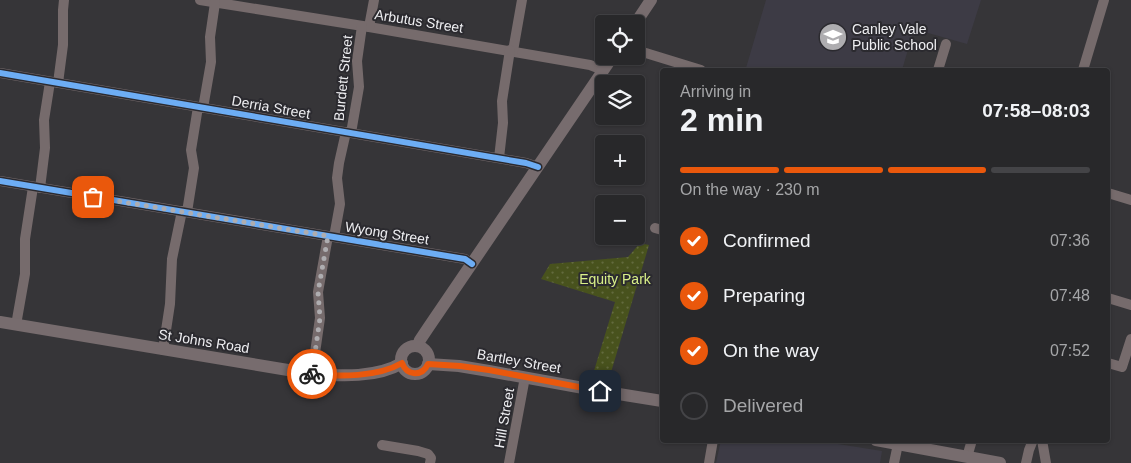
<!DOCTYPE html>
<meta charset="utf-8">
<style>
:root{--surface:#28282a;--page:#343436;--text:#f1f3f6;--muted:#a5a6a8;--line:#444447;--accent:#ea580c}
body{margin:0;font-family:Helvetica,sans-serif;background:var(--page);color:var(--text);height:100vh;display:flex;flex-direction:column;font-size:19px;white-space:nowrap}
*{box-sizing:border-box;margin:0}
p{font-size:16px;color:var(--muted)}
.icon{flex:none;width:28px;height:28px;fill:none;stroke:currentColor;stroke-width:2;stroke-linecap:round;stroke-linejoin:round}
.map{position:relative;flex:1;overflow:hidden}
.panel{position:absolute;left:660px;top:68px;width:450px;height:375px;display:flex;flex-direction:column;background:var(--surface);border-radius:5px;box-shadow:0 1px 4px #0004,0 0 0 1px var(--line)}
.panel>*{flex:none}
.buttons{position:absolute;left:595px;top:15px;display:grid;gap:10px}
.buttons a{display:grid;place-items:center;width:50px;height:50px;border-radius:5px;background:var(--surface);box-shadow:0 1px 4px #0004,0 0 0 1px var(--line);font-size:25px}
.pin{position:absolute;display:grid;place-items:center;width:42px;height:42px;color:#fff;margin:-21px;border-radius:10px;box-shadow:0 2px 8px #0006}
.courier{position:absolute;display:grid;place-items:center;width:50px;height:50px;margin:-25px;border:4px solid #ea580c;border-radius:50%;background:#fff;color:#222;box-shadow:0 1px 6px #0007}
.overview em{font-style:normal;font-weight:600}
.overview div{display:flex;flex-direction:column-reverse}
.overview{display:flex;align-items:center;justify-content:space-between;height:85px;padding:0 20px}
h1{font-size:32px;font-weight:600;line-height:38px}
.bar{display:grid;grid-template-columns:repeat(4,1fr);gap:8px 5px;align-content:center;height:60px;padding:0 20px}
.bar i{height:6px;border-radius:4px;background:var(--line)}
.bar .current{background:var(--accent)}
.bar p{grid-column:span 4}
ol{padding:0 20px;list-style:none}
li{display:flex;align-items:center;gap:15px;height:55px}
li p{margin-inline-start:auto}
li .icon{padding:5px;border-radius:50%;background:var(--accent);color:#fff;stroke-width:4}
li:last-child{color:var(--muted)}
li i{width:28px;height:28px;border:2px solid var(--line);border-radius:50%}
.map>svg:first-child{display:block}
.built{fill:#3d3b45}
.grass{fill:url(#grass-dots)}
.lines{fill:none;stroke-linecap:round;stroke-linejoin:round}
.minor{stroke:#766b6c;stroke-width:10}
.major{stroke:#776c6e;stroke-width:12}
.cycleway-casing{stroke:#2b2a2f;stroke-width:9}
.cycleway{stroke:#6dadf4;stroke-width:6}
.done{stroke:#aeadb0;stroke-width:5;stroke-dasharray:0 9}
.route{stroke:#ea580c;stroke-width:6}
.labels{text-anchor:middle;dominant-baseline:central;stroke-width:4;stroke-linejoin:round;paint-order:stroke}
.street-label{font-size:14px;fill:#eeeef1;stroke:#2b2a2f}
.poi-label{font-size:14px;fill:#eeeef1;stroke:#2b2a2f;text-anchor:start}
.park-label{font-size:14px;fill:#d9f088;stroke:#2b2a2f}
</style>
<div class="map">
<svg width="1131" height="463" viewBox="0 0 1131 463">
<defs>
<pattern id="grass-dots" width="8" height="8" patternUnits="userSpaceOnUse" patternTransform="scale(1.25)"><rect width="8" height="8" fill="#48521d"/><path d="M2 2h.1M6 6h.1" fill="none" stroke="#636b3e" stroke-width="1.8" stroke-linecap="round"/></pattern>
</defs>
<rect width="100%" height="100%" fill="#363538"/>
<g class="built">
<polygon points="766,0 981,0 967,44 914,29 902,70 753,70 746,68"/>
<polygon points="721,440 813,440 882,451 880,463 716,463"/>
</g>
<polygon class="grass" points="641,242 644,244 649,245 609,379 593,374 615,302 541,279 550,264 628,257"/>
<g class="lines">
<g class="minor">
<polyline points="200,0 369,27 590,65 603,70"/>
<polyline points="369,27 374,0"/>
<polyline points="636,50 701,70"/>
<polyline points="513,51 522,0"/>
<polyline points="938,70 946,44"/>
<polyline points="1083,70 1104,0"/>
<polyline points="0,73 526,163 538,167"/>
<polyline points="58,83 63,45 63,10 64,0"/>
<polyline points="203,108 211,62 210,37 215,3"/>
<polyline points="351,133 359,87 357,61 362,26"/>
<polyline points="499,158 503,123 502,101 510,50"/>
<polyline points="0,181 465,259 472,264"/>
<polyline points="40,188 45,148 44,120 50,82"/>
<polyline points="1108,193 1131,200"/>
<polyline points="187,212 194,168 191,150 198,107"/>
<polyline points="655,228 662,230"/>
<polyline points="334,237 340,204 337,178 339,163 346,132"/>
<polyline points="1108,298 1131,305"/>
<polyline points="16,325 25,274 25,239 33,187"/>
<polyline points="163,350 170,304 172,259 182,211"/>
<polyline points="1108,363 1122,367 1131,339"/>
<polyline points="312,374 320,318 318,292 328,236"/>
<polyline points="1042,440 1046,463"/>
<polyline points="382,445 418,451 428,454 431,458 430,463"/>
<polyline points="967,457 972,440"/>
<polyline points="509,463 525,377"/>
<polyline points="709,463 713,440"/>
<polyline points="894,463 898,444"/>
<polyline points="1026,463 1029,450 1033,440"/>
</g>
<g class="major">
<polyline points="635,24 651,0"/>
<path d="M0,322L312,374C341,376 377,378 402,363"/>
<polyline points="418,346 420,340 428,328 613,56"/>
<circle cx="415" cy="360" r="14"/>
<polyline points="428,364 459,366 489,371 600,391 662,401"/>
<polyline points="876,440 1000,463"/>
</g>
<defs>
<g id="cycleway">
<polyline points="0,73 526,163 538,167"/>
<polyline points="0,181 465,259 472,264"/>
</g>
</defs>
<use href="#cycleway" class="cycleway-casing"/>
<use href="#cycleway" class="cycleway"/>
</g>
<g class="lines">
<polyline class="done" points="93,197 328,236 318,292 320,318 312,374"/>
<path class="route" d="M312,374C339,377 378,377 402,363C407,376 422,377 428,364L460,366L489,370L600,391"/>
</g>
<defs>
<symbol id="school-disc" viewBox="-11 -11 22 22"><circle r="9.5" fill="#aeadb0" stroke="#2b2a2f"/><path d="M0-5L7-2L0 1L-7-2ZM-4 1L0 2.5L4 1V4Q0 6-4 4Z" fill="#fff"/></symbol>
</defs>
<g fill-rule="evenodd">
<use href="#school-disc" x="817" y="21" width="32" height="32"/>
</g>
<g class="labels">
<g class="street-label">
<text transform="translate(419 21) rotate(9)">Arbutus Street</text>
<text transform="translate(343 78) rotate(-84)">Burdett Street</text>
<text transform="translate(271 107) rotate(10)">Derria Street</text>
<text transform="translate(387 233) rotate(9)">Wyong Street</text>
<text transform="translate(204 341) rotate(9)">St Johns Road</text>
<text transform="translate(519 361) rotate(10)">Bartley Street</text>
<text transform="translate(504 418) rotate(-80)">Hill Street</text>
</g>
<g class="poi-label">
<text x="852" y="29">Canley Vale<tspan x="852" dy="16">Public School</tspan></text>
</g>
<g class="park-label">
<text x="615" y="279">Equity Park</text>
</g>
</g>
</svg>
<div class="buttons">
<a><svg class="icon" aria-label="locate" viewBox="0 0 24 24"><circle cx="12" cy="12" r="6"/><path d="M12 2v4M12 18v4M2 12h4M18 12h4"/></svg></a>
<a><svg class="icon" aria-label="layers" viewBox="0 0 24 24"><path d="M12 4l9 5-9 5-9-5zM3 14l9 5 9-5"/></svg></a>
<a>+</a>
<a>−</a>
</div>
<div class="pin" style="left:93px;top:197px;background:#ea580c"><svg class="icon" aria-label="bag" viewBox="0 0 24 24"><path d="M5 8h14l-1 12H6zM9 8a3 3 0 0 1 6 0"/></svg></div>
<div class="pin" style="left:600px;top:391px;background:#1f2937"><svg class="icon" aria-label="home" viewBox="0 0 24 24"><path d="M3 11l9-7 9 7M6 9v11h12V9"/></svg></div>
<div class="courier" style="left:312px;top:374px"><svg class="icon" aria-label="bike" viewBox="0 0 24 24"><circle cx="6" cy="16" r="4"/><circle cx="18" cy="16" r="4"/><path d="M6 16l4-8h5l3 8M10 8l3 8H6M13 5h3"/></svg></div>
<section class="panel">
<div class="overview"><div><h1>2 min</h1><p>Arriving in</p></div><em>07:58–08:03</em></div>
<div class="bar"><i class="current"></i><i class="current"></i><i class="current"></i><i></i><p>On the way · 230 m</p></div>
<ol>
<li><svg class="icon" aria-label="check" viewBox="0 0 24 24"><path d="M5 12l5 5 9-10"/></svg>Confirmed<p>07:36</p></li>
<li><svg class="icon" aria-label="check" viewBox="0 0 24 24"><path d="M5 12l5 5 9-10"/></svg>Preparing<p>07:48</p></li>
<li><svg class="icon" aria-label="check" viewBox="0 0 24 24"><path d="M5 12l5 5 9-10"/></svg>On the way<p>07:52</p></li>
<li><i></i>Delivered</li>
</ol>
</section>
</div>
